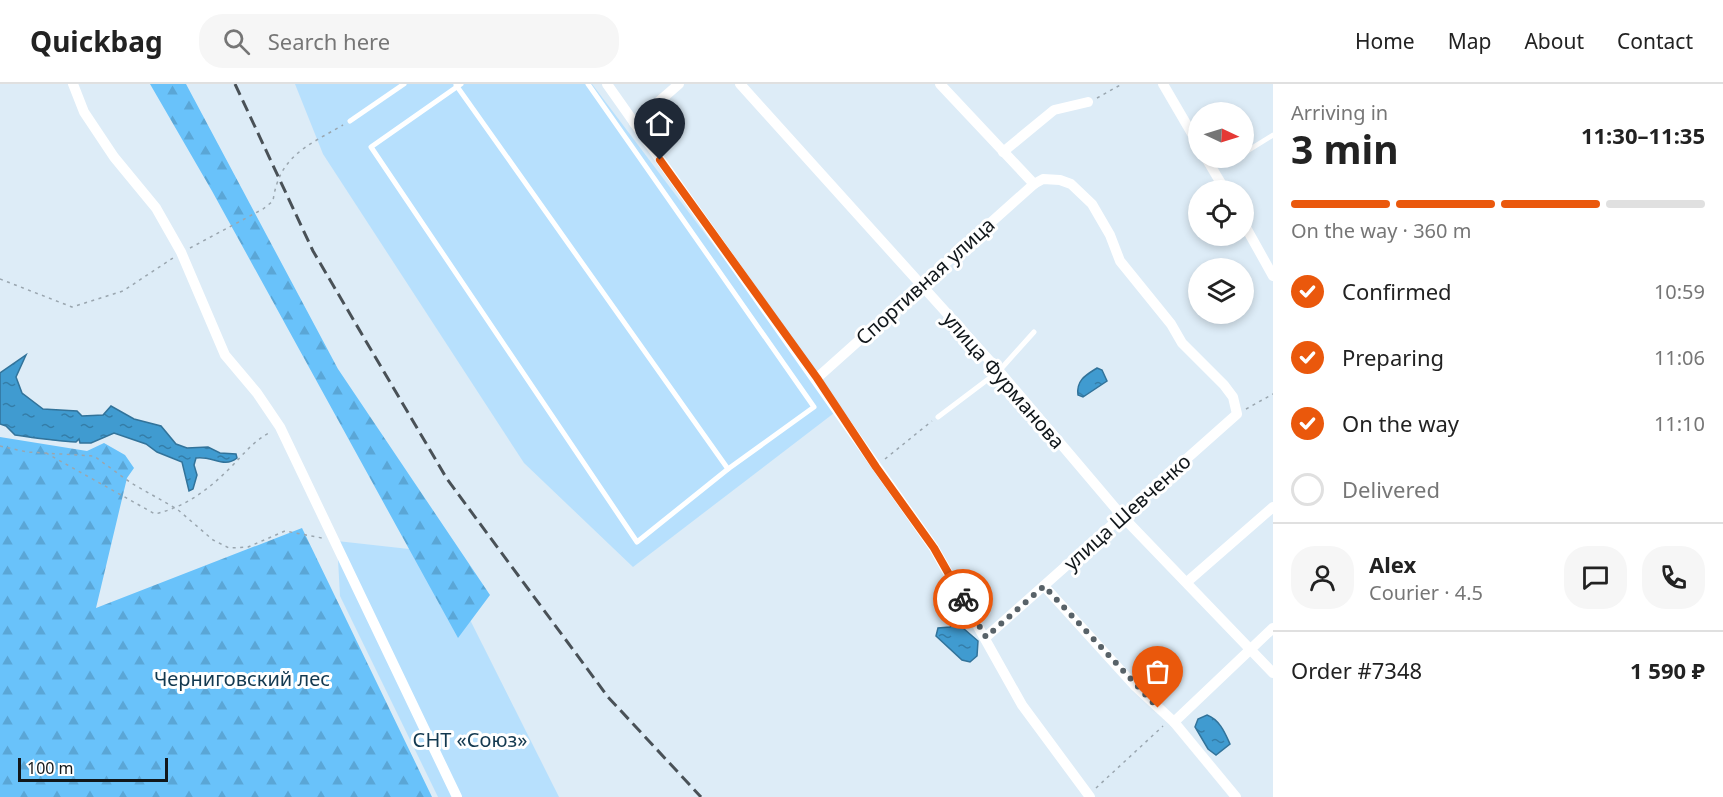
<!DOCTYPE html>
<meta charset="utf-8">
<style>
:root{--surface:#fff;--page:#f6f6f6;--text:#222;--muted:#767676;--line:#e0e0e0;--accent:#ea580c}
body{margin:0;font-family:"Noto Sans",sans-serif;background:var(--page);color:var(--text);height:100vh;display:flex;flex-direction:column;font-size:22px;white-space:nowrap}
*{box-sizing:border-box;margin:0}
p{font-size:20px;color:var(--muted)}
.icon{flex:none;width:33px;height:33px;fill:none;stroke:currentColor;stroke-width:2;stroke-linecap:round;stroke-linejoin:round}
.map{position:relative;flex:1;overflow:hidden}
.side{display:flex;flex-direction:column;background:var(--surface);width:450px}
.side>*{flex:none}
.needle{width:39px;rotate:94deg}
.buttons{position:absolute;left:1188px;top:18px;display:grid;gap:12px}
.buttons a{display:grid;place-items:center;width:66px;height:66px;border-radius:50%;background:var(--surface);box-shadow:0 3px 9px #0003;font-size:30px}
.scale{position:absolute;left:18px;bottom:15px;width:150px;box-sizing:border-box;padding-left:6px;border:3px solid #11171b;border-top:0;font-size:16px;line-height:21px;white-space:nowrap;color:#11171b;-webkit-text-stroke:4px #fff;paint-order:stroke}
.pin{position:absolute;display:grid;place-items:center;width:51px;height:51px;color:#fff;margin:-62px -26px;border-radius:50% 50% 50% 0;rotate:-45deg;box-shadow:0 0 6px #0007}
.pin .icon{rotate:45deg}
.courier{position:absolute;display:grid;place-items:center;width:60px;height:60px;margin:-30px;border:4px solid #ea580c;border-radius:50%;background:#fff;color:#222;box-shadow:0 2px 8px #0007}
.head em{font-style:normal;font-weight:700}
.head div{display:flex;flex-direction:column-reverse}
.head{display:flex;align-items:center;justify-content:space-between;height:102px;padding:0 18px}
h1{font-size:39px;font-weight:700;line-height:45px}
.bar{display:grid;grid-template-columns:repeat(4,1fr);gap:9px 6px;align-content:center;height:72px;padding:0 18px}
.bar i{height:8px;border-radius:4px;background:var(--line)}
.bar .selected{background:var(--accent)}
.bar p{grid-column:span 4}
.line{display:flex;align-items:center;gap:15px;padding:0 18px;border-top:2px solid var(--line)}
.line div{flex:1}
.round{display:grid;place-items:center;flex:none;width:63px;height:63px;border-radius:24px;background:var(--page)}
ol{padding:0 18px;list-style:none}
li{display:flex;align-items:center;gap:18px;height:66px}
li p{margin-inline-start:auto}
li .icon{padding:6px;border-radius:50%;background:var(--accent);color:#fff;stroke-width:4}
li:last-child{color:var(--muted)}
li i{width:33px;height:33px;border:3px solid var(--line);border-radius:50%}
header{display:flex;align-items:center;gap:36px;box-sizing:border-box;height:84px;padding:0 30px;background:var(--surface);border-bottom:2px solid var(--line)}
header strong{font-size:28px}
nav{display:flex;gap:33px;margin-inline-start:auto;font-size:21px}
.search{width:420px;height:54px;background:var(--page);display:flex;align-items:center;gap:15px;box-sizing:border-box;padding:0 21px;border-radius:24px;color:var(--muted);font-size:22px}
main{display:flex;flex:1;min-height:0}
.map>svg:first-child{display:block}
.green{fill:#b7e0fd}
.forest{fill:url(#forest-firs)}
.water{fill:url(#water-ripples);stroke:#32739a;stroke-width:1.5}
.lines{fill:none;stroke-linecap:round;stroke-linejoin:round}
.path{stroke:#9aa6af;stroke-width:1.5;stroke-dasharray:3 4.5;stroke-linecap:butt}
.lane{stroke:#fff;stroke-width:5}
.street{stroke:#fff;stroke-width:10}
.rail{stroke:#495157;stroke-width:3;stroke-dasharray:12 6;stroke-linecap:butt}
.done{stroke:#586268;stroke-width:6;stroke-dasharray:0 10.8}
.route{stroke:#ea580c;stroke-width:8}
.labels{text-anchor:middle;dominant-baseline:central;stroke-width:6;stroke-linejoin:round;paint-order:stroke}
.street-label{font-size:20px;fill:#11171b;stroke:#fff}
.park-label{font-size:20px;fill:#133950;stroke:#fff}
</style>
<header>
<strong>Quickbag</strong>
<div class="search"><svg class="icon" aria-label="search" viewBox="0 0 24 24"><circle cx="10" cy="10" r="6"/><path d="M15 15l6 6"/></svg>Search here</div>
<nav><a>Home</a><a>Map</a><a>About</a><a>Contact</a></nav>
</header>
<main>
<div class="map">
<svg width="1273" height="713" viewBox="0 0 1273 713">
<defs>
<pattern id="forest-firs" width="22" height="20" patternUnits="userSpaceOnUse" patternTransform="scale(1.5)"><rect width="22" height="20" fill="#69c2fa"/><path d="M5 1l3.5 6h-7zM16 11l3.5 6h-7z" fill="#5aa6d6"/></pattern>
<pattern id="water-ripples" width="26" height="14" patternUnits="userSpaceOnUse" patternTransform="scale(1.5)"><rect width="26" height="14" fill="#409bd0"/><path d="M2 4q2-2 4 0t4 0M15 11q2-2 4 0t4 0" fill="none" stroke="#347da8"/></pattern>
</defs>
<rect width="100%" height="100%" fill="#ddecf7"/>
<g class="green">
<polygon points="295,0 592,0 838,326 633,483 524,379 323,70"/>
<polygon points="337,457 436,468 559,713 438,713 340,512"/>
</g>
<g class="forest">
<polygon points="150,0 186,0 338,285 490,511 458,554 212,107"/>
<polygon points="0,353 87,367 104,359 125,371 134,384 127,394 96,524 302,444 432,713 0,713"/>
</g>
<g class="water">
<path d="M26,271L16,293L22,309L43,325L77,327L82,332L103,331L111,322L134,335L161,342L176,360L187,364L208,363L220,369L236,370L237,374C224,385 211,371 196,374L194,381L197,391L193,405L189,407L182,378L157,368L146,360L114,349L91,359H80L79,355L76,358C54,357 36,354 15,351L6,342L0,340V289Z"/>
<path d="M1097,284L1102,286L1107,297L1083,313L1078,311C1076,296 1086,291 1097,284Z"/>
<polygon points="956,538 978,557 977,572 970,578 962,576 936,552 938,544 950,543"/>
<path d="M1207,631C1220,636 1225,649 1230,660L1216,671L1208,665L1195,643L1198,635Z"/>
</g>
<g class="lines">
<g class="path">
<polyline points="1097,14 1122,0"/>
<path d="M190,164L263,125L273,117C279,72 307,62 343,41"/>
<polyline points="0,195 72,223 123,207 173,174"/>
<polyline points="1246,325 1273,310"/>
<polyline points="0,362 27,368 94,372 131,399 177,425 213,456 229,464 248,463 285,447 322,454"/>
<path d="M46,369L155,430C185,423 208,406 230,384C244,370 253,357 271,348"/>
<polyline points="885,375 932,337"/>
<polyline points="1096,704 1163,642"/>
</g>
<g class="lane">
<polyline points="461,0 371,63 637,458 728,385 814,323 588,0"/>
<polyline points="456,1 728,385"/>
<polyline points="350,37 404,0"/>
<polyline points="1244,69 1273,51"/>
<polyline points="1211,82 1234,74"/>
<polyline points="938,333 999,287 1034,248"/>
</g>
<g class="street">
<polyline points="73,0 84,28 114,73 156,124 181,168 225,271 257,309 280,343 457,713"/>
<polyline points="607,0 934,464 1022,621 1090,713"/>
<polyline points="740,0 999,287 1122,432 1273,589"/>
<polyline points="940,0 1034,100"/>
<polyline points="1163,0 1198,60"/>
<polyline points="634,39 679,0"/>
<polyline points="1003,68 1054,26 1088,18"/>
<polyline points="1206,74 1225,106"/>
<polyline points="1244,140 1273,192"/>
<polyline points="817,294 1034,100 1043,95 1060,96 1071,100 1092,120 1110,151 1120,177 1171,240 1182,259 1224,301 1233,313 1237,330 986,553"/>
<polyline points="1187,498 1273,423"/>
<polyline points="1044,502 1134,601 1174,638 1236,713"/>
<polyline points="1174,638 1273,544"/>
</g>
<polyline class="rail" points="235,0 313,167 447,395 608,613 701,713"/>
</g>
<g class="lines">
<polyline class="done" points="963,515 986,553 1044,502 1158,624"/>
<polyline class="route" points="660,76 817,294 876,383 934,464 963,515"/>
</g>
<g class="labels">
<g class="street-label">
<text transform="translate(925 197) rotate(-42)">Спортивная улица</text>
<text transform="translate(1004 296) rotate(49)">улица Фурманова</text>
<text transform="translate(1127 428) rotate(-42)">улица Шевченко</text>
</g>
<g class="park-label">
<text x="242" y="594">Черниговский лес</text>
<text x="470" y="655">СНТ «Союз»</text>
</g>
</g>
</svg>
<div class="buttons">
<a><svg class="needle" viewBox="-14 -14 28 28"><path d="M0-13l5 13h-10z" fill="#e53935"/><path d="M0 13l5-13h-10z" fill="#767676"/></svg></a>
<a><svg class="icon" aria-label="locate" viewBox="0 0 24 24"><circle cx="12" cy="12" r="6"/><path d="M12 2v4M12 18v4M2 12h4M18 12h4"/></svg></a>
<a><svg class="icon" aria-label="layers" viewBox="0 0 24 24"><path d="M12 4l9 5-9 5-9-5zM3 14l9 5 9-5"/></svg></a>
</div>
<div class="scale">100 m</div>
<div class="pin" style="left:1158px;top:624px;background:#ea580c"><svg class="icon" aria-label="bag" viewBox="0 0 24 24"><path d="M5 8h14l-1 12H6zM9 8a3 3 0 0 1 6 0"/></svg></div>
<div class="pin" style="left:660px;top:76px;background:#1f2937"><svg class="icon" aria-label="home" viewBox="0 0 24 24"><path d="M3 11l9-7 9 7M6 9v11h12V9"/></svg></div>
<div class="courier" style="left:963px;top:515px"><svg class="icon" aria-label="bike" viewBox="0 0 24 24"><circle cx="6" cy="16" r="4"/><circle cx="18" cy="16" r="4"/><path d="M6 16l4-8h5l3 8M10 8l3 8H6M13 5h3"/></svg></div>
</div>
<section class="side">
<div class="head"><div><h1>3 min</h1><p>Arriving in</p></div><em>11:30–11:35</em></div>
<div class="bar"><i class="selected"></i><i class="selected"></i><i class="selected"></i><i></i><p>On the way · 360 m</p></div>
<ol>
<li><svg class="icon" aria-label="check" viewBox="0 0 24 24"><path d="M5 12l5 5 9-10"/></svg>Confirmed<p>10:59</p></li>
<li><svg class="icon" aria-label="check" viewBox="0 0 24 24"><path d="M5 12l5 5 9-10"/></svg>Preparing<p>11:06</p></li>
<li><svg class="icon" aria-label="check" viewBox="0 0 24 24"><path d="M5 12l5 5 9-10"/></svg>On the way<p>11:10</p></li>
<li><i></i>Delivered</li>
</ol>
<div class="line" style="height:108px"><a class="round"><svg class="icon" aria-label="person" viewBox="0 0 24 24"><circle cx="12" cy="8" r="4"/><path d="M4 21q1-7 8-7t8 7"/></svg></a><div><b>Alex</b><p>Courier · 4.5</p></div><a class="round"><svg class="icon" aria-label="chat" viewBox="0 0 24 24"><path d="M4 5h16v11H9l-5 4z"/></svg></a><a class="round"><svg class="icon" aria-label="phone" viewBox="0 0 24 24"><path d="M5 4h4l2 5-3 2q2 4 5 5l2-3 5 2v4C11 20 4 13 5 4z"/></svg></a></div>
<div class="line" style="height:78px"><div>Order #7348</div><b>1 590 ₽</b></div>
</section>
</main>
